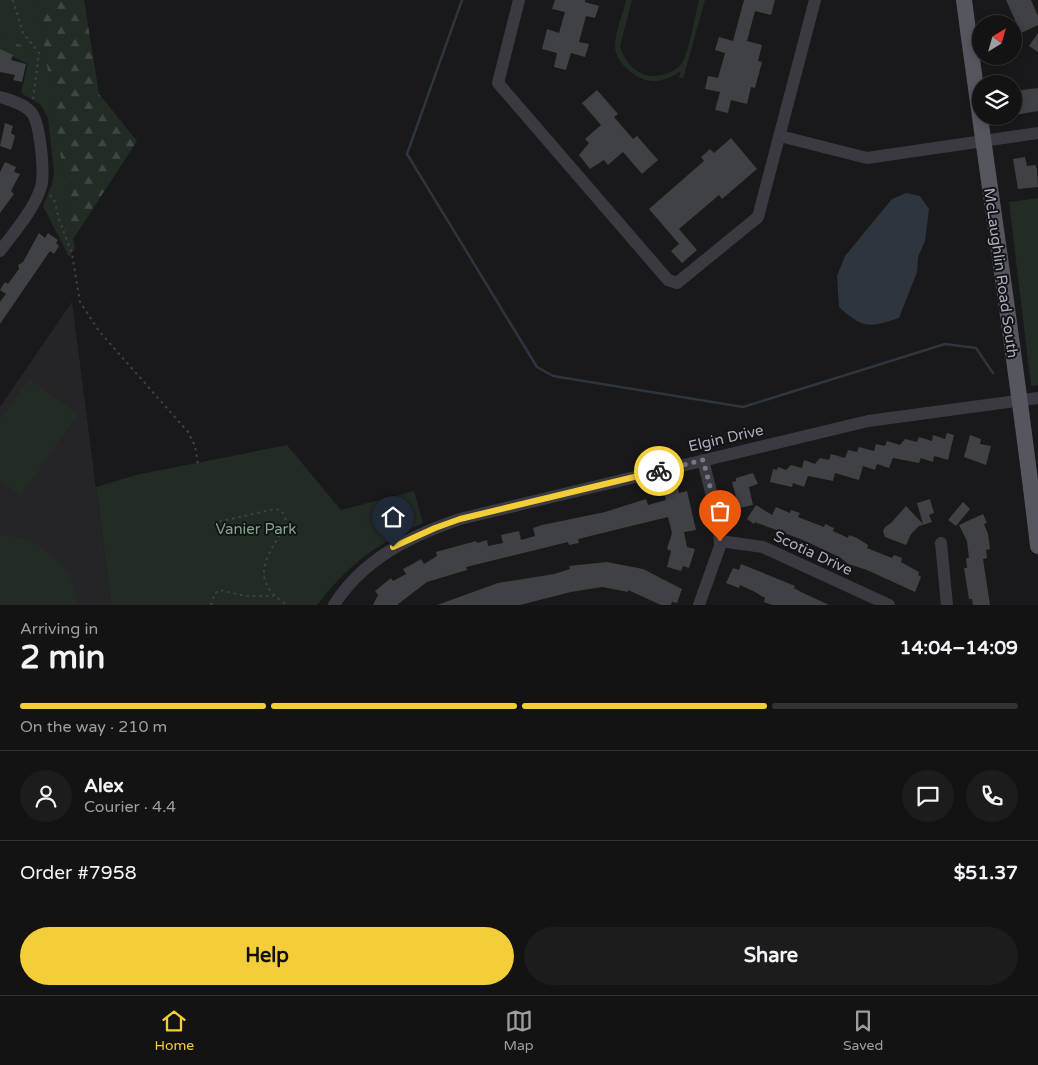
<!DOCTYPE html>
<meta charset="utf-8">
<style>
:root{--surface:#131314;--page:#1c1c1d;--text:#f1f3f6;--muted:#9d9ea0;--line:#323234;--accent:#f3ce39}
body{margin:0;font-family:"Varela Round",sans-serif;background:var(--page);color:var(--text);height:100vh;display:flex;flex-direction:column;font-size:19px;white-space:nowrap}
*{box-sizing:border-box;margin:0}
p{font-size:16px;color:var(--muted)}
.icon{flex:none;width:28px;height:28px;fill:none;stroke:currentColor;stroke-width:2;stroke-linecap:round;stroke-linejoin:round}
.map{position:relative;height:605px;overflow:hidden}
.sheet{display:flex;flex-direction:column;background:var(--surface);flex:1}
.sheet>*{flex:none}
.needle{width:32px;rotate:37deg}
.fabs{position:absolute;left:972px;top:15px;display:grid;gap:10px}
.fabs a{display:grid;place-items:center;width:50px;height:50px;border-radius:50%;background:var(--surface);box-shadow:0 2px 8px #0003,0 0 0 1px var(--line);font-size:25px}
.pin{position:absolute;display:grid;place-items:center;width:42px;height:42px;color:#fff;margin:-51px -21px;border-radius:50% 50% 50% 0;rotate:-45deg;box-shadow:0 0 5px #0007}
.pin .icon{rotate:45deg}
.courier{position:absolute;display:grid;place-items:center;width:50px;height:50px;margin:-25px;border:4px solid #f3ce39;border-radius:50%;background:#fff;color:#222;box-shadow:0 1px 6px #0007}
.head em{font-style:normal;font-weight:800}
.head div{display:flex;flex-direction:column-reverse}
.head{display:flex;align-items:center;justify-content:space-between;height:85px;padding:0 20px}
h1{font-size:32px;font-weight:800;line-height:38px}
.bar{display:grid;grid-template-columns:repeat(4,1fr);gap:8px 5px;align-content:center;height:60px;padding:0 20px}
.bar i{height:6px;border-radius:4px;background:var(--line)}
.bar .current{background:var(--accent)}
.bar p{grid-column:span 4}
.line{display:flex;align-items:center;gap:12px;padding:0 20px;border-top:1px solid var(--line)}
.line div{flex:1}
.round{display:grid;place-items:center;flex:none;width:52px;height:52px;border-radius:26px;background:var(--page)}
.cta{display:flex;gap:10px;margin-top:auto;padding:10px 20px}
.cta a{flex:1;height:58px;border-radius:30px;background:var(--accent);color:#111;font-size:20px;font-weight:800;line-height:58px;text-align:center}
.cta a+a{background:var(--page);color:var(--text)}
.dock{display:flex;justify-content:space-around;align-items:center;height:70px;border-top:1px solid var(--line);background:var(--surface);font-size:14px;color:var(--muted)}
.dock a{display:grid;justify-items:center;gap:2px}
.dock .current{color:var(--accent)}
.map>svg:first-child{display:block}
.built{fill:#252528}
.forest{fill:url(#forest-firs)}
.park{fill:#232b25}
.water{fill:#2e353f}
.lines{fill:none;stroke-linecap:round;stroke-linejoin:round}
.stream{stroke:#2e353f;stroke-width:2.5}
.building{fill:#404145}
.path{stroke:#404147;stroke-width:2;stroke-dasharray:2.5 4;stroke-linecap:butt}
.minor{stroke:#3a3a40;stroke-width:12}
.major{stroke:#56565f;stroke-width:16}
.done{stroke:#787a83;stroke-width:5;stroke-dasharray:0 9}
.route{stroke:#f3ce39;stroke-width:6}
.labels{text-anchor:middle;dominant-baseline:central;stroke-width:4;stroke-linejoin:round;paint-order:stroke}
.street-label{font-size:15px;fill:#abaebb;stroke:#141416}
.park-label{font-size:15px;fill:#82a589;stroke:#141416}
</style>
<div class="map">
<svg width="1038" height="605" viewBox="0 0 1038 605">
<defs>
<pattern id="forest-firs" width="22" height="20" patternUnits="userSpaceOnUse" patternTransform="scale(1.25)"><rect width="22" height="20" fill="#232b25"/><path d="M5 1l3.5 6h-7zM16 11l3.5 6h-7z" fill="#404743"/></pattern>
</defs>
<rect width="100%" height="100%" fill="#19191b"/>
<polygon class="built" points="72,302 111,605 0,605 0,407"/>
<polygon class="forest" points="0,0 84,0 99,94 137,141 70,244 44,72 0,50"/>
<g class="park">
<polygon points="0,0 37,0 75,249 69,257 43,206 52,184 54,172 48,118 41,105 21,93 31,50 0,36"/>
<path d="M626,0H632L620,46C623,58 631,69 643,74C655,79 674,74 682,63C689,52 695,15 699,0H705L683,79L679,77L681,71C661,85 643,85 625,67C620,62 615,54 615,46C615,32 623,14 626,0Z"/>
<polygon points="1038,198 1038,385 1031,386 1009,202"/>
<polygon points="29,379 78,414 21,495 0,481 0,420"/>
<path d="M287,445L341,510L414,491L423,523C374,546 351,562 317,605H111L96,487L136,475Z"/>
<path d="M0,535C38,535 76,567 78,605H0Z"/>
</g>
<path class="water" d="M906,193L920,196L929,209L925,241L918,257L917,272L899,318C868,328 864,329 839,307L837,276L845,256L892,199Z"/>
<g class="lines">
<polyline class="stream" points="462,0 407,154 537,367 553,376 743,407 945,344 976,348 993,373"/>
</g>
<g class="building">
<polygon points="555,0 585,0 585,2 599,6 595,18 586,16 579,42 589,44 585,57 571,53 566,70 554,67 557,53 542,49 547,29 559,33 565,12 552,9"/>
<polygon points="744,0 775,0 771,15 755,11 747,41 762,45 758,61 762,62 755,88 751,87 747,104 731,100 728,113 715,110 720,92 705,89 708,76 718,78 725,53 715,50 719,37 733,41"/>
<polygon points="1006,0 1031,0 1038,16 1038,25 1021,33"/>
<polygon points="1038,33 1038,52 1029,46"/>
<polygon points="0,49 13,55 11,60 26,64 22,82 13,80 15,75 0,72"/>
<polygon points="1038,88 1038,111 1014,115 1014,91"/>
<polygon points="597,90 618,114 614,117 633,139 637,136 658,160 642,174 623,152 608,165 604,160 590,169 579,155 589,143 585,139 601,125 582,103"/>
<polygon points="5,123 13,126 11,133 15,136 11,150 0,146"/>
<polygon points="731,138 757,169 722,199 719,195 679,229 697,250 682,263 671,251 679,244 649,209 704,161 701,157 710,149 714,153"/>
<polygon points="1025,157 1027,166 1035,165 1037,169 1038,187 1018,189 1013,159"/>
<polygon points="5,162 16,167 14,172 20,174 11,191 14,194 0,213 0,172"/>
<polygon points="39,233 45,238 48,233 58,240 56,243 59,246 54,254 50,251 0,324 0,302 6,294 0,290 5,282 8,284 19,269 18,265 23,262"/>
<polygon points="947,433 954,435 948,460 934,456 933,462 921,458 919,463 893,458 889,468 877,464 875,470 863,466 859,480 835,473 833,481 808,476 804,487 793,483 792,487 770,482 773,469 777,470 778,467 786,470 791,465 802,468 804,460 815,464 820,458 829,460 831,454 845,458 848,450 857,452 859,447 874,451 876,444 885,446 887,441 900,445 905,439 917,442 919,437 932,441 933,435 945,439"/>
<polygon points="970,435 981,439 980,444 991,446 986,465 964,457"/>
<polygon points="753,473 758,484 749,487 753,505 739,508 732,482 736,481 736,478"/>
<polygon points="678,488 679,493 687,491 696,530 684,532 687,547 695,549 689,568 683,566 681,571 667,567 671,551 667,549 672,533 668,517 578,539 579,543 569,545 568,542 564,543 466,567 467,570 427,582 397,605 373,605 378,595 375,591 391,578 393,581 406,574 403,569 409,566 421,559 424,564 437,556 436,552 476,541 477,543 487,540 488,546 503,543 501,535 519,531 521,540 535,536 533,528 542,525 605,512 646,499 648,505 666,500 664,492"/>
<polygon points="930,499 934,513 929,515 932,522 919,526 911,534 906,545 885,537 883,531 885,527 891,523 906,506 923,524 917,503"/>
<polygon points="963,502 970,509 956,526 948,520"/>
<polygon points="756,505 772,515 776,507 790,513 791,510 800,513 798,517 824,527 825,524 834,528 833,531 848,538 849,535 857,538 868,545 867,548 892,558 894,555 902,558 901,562 919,572 918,575 921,577 915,592 867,570 848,564 841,558 803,540 755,522 754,524 747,519"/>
<polygon points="983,514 987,523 984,524 988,534 990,549 986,550 987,558 983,559 990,605 973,605 972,599 969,599 964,568 967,568 966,558 969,558 967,541 959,525"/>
<polygon points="607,562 643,569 682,589 677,603 672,602 671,605 661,605 628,590 628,592 602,587 571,592 520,605 437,605 498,583 554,574 570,569 569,566"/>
<polygon points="741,564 795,586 794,588 801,592 829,605 772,605 764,602 765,598 755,592 740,585 739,588 726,583 733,568 739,570"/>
</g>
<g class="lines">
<g class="path">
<polyline points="13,0 23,33 39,53 33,100"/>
<polyline points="50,195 54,200 59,219 72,254 80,302 99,331 188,432 195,446 198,465"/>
<path d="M213,523L275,509L282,511L287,522C270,554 245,578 287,605"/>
<polyline points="211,605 215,593 220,590 245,596 274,596"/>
</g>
<g class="minor">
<polyline points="519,0 498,83 668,280 677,283 758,217 815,0"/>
<path d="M0,97C10,100 24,104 31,112C40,121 45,174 41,187C34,210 14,232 0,251"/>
<polyline points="780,136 867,158 1038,133"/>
<polyline points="720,541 763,547 889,605"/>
<polyline points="941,543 947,605"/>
<path d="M334,605C363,559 410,536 460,519L868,421L1038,398"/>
<polyline points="699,605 720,546 719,524 703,460"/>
</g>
<path class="major" d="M964,0C988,182 1017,364 1038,546"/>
</g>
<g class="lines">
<polyline class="done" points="659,471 703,460 720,524 720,541"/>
<polyline class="route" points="393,547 435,528 460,519 659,471"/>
</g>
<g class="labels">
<g class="street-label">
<text transform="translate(1001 273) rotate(82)">McLaughlin Road South</text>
<text transform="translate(726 438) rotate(-13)">Elgin Drive</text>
<text transform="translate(813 553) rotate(25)">Scotia Drive</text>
</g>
<g class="park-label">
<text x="256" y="529">Vanier Park</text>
</g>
</g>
</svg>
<div class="fabs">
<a><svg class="needle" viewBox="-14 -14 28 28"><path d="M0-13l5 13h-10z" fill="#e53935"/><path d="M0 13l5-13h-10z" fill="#9d9ea0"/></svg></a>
<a><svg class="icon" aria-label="layers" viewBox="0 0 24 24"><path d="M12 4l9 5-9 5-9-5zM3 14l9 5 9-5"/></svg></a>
</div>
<div class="pin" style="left:720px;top:541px;background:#ea580c"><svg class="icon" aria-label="bag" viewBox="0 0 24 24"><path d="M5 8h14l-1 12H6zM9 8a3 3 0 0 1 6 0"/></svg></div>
<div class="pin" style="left:393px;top:547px;background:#1f2937"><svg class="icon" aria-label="home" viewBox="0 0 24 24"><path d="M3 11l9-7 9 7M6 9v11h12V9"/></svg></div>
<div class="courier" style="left:659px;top:471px"><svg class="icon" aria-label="bike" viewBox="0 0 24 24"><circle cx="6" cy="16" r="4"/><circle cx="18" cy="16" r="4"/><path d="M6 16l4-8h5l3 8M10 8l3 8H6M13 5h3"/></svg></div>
</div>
<section class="sheet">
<div class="head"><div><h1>2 min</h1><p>Arriving in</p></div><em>14:04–14:09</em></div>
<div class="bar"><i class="current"></i><i class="current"></i><i class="current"></i><i></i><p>On the way · 210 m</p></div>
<div class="line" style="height:90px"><a class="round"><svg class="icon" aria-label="person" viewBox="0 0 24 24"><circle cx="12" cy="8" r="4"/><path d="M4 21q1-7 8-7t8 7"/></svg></a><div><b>Alex</b><p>Courier · 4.4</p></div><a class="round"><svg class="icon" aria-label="chat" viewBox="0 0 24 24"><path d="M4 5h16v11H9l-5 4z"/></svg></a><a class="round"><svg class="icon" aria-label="phone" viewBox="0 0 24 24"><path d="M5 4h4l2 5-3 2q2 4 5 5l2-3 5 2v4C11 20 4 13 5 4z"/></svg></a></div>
<div class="line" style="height:65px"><div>Order #7958</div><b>$51.37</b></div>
<div class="cta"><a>Help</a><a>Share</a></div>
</section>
<nav class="dock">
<a class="current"><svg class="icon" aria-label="home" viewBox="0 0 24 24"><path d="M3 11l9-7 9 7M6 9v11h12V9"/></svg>Home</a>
<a><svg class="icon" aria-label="map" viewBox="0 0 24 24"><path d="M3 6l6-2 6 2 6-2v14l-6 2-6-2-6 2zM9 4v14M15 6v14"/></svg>Map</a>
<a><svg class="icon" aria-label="saved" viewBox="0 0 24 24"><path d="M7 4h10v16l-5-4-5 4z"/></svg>Saved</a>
</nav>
